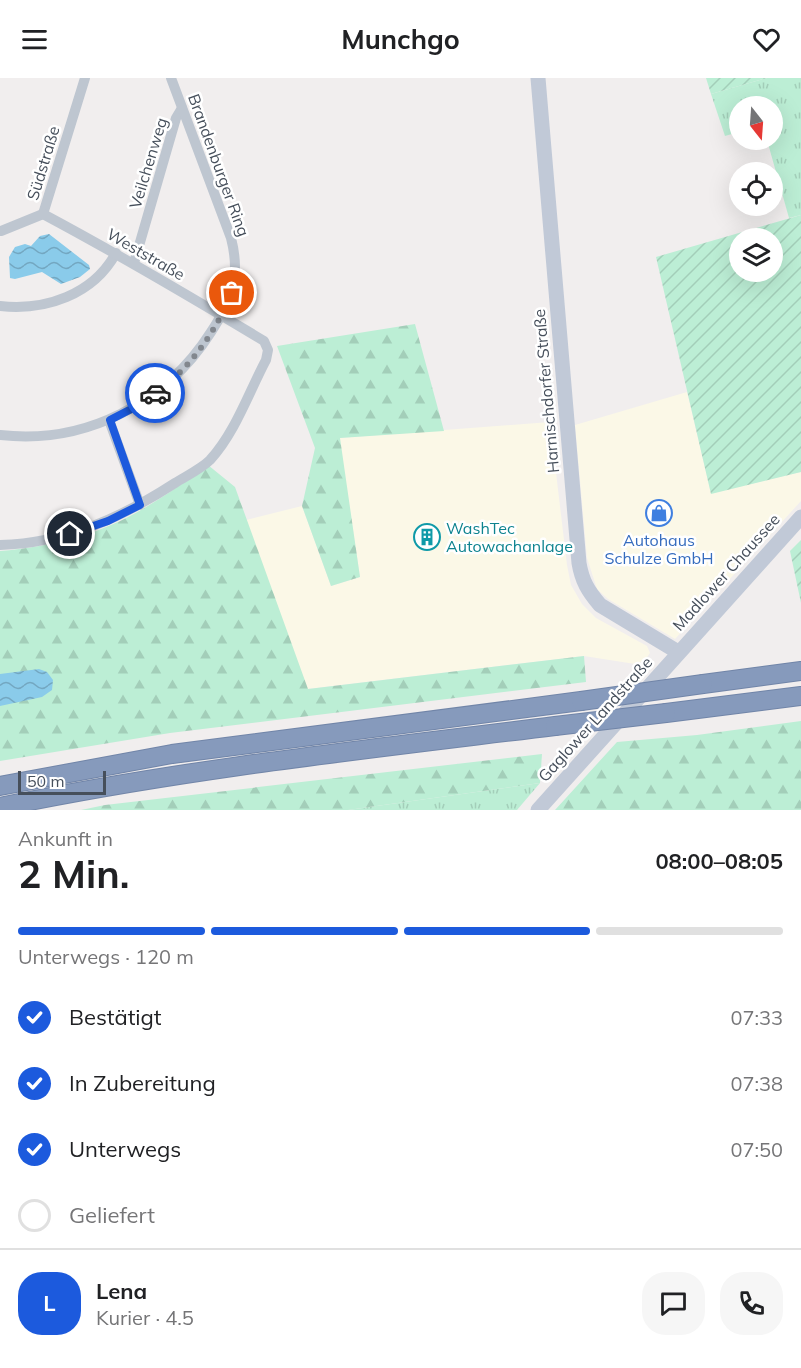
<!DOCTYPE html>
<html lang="de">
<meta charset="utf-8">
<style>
:root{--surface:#fff;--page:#f6f6f6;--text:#202124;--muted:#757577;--line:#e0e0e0;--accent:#1c5add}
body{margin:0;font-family:Mulish,sans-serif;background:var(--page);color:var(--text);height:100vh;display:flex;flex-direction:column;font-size:22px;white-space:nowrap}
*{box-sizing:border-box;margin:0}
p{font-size:20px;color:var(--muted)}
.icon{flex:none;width:33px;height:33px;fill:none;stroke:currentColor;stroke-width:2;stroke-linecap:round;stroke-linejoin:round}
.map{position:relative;height:732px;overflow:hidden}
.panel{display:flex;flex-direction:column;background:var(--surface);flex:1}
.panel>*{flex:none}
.needle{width:39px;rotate:163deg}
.controls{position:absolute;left:729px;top:18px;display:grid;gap:12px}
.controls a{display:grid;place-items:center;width:54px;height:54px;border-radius:50%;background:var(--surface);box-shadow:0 6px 24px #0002;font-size:30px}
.scale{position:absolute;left:18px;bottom:15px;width:88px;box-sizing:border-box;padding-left:6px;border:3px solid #464f5b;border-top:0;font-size:16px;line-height:21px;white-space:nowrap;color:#464f5b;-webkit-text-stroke:4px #fff;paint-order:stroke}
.pin{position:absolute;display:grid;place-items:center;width:51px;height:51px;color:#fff;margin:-26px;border:3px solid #fff;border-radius:50%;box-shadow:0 2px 6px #0007}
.courier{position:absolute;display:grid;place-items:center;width:60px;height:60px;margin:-30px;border:4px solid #1c5add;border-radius:50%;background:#fff;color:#222;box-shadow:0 2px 8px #0007}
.summary em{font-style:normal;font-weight:700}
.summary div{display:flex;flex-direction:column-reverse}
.summary{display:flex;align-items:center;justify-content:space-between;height:102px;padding:0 18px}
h1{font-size:39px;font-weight:700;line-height:45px}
.bar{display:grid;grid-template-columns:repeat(4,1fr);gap:9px 6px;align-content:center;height:72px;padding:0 18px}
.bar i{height:8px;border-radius:4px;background:var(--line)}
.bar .on{background:var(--accent)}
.bar p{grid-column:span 4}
.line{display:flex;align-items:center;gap:15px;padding:0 18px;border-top:2px solid var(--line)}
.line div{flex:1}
.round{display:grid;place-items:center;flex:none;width:63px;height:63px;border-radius:24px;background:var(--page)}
ol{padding:0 18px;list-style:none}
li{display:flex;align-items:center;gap:18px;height:66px}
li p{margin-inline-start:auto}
li .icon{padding:6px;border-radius:50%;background:var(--accent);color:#fff;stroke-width:4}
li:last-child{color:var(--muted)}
li i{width:33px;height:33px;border:3px solid var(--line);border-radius:50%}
header{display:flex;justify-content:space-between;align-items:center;height:78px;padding:0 18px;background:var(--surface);font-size:27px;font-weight:700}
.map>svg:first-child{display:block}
.commercial{fill:#fbf8e7}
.grass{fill:url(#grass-tufts)}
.forest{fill:url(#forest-firs)}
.garden{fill:url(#garden-furrows);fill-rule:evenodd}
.water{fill:url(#water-waves)}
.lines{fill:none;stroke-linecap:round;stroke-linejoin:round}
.highway-casing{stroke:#7185a8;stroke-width:20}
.street{stroke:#bec6d0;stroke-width:10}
.secondary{stroke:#c1c9d7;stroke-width:15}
.highway{stroke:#869abc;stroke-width:18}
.highway-bridge-casing{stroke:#7185a8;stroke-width:20;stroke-linecap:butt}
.highway-bridge{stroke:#869abc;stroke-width:18}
.done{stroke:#82878e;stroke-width:6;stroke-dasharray:0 10.8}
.route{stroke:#1c5add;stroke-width:8}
.labels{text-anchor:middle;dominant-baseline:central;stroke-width:5;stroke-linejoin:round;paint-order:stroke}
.street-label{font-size:16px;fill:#464f5b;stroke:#fff}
.culture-label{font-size:16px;fill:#0d838f;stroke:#fff;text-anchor:start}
.shop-label{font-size:16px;fill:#366cbe;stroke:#fff}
</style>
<header><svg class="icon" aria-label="menu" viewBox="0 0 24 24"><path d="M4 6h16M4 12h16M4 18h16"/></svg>Munchgo<svg class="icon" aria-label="heart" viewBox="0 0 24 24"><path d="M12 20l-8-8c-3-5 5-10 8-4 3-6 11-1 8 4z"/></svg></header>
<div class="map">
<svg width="801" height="732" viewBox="0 0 801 732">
<defs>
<pattern id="grass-tufts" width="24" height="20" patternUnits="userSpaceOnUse" patternTransform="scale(1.5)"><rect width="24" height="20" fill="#bceed5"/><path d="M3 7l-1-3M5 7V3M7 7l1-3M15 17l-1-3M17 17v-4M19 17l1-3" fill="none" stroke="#a3ceb9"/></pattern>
<pattern id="forest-firs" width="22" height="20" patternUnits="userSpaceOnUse" patternTransform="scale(1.5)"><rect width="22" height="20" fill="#bceed5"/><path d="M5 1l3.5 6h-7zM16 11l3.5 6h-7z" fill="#a3ceb9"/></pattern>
<pattern id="garden-furrows" width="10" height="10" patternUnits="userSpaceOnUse" patternTransform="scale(1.5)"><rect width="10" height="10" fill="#bceed5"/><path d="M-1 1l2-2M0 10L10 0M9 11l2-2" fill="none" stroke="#a3ceb9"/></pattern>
<pattern id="water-waves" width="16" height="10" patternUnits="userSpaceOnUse" patternTransform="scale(1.5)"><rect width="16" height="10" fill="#8acbea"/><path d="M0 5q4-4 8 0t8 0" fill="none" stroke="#73a7c1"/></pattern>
</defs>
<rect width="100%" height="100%" fill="#f1eeee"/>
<g class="commercial">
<polygon points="687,314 711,415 801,394 801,423 675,561 608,521 597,511 587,480 575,347"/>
<polygon points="550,344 567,487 571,507 582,526 596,540 647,568 650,575 645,582 635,586 584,578 307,611 246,442 302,428 331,508 360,499 339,360"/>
</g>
<g class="grass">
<polygon points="767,0 801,0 801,137 789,140 767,62 772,62 772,28 740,28 739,54 725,58 711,16"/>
<polygon points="540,705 517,732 348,732"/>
</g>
<g class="forest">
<polygon points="415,246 444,353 340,360 360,499 331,508 302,428 315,370 277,268"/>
<path d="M208,387L235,409L308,611L584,578L586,604L170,655L0,683V473C51,469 102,456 146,429C167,417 188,401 208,387Z"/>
<polygon points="801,643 801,732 555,732 617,664 697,657"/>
<polygon points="542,676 540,705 348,732 81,732 105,727"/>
</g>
<g class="garden">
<polygon points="706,0 767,0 711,16"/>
<path d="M801,137V394L711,416L656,179ZM772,160V194H740V160Z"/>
<polygon points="801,462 801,525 790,473"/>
</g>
<g class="water">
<polygon points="49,156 89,187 90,191 80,199 61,206 42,194 15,201 10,200 9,179 15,169 25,166 31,168 40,158"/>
<polygon points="39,591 47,594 53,602 52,612 42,619 0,628 0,596"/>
</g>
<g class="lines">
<defs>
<g id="highway">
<polyline points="703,606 801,593"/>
<polyline points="666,635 801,618"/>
<polyline points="0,708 172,676 581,623"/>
<path d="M0,729C183,691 369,671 555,648"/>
</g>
</defs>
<use href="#highway" class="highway-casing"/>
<g class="street">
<polyline points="43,136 85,0"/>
<polyline points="1,153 43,136"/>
<polyline points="134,185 176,40 182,30"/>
<path d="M0,228C45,233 93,217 116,175"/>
<polyline points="109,342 140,427"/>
<path d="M0,357C85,367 166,325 211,254C232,222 241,199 231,160L171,0"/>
<path d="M0,467C66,465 121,440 175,405C186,398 201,391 210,382C235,355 249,314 266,282L268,272L264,263C191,219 118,176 43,136"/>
</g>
<g class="secondary">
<path d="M538,0L579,485C582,503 588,513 600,527L678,574"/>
<polyline points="538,732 801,439"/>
</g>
<use href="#highway" class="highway"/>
<defs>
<g id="highway-bridge">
<polyline points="581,623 703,606"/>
<polyline points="555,648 666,635"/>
</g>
</defs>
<use href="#highway-bridge" class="highway-bridge-casing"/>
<use href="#highway-bridge" class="highway-bridge"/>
</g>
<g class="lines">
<path class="done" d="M155,315C191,290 215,254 232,215"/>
<polyline class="route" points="70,456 108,443 140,427 110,342 139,327 155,315"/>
</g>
<defs>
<symbol id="shop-ring" viewBox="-11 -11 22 22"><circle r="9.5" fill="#fff" stroke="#3f7fe0" stroke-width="1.5"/><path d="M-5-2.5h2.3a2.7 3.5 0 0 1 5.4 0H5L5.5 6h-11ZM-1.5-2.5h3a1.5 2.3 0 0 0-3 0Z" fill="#3f7fe0"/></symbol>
<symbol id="building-ring" viewBox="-11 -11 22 22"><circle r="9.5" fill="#fff" stroke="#0f9aa8" stroke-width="1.5"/><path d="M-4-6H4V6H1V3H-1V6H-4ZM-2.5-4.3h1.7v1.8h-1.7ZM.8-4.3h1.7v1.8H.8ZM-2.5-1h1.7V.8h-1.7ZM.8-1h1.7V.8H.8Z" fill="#0f9aa8"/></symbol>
</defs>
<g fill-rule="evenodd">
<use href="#shop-ring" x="644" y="420" width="30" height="30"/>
<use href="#building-ring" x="412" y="444" width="30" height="30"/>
</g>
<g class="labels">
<g class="street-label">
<text transform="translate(43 85) rotate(-73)">Südstraße</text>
<text transform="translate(148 85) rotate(-73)">Veilchenweg</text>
<text transform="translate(219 87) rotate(70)">Brandenburger Ring</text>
<text transform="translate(146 176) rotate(30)">Weststraße</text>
<text transform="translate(546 313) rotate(-95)">Harnischdorfer Straße</text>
<text transform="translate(726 494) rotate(-48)">Madlower Chaussee</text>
<text transform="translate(595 641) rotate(-48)">Gaglower Landstraße</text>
</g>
<g class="culture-label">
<text x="446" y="450">WashTec<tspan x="446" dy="18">Autowachanlage</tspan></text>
</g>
<g class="shop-label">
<text x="659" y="462">Autohaus<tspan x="659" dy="18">Schulze GmbH</tspan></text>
</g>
</g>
</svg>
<div class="controls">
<a><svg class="needle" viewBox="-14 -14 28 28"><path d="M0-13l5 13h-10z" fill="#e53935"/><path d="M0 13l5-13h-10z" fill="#757577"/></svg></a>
<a><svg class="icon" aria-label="locate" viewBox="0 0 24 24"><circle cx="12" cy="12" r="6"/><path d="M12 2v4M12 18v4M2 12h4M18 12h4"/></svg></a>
<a><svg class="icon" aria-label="layers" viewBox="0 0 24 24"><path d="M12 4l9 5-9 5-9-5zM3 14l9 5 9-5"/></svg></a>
</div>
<div class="scale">50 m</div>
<div class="pin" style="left:232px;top:215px;background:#ea580c"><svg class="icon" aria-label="bag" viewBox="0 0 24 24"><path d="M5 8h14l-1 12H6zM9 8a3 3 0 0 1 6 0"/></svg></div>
<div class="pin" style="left:70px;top:456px;background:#1f2937"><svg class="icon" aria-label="home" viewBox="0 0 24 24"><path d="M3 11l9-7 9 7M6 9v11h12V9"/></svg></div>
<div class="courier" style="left:155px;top:315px"><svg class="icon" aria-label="car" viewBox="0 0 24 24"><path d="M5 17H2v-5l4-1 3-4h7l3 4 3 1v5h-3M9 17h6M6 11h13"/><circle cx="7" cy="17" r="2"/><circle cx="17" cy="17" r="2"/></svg></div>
</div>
<section class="panel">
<div class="summary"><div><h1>2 Min.</h1><p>Ankunft in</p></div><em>08:00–08:05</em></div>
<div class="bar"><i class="on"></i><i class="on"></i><i class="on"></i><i></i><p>Unterwegs · 120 m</p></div>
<ol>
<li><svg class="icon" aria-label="check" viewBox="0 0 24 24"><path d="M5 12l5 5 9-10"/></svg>Bestätigt<p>07:33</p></li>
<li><svg class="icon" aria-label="check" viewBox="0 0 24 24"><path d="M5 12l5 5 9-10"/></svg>In Zubereitung<p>07:38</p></li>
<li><svg class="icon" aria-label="check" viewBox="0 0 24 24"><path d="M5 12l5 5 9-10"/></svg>Unterwegs<p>07:50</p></li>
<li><i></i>Geliefert</li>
</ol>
<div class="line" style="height:108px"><b class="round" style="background:var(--accent);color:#fff">L</b><div><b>Lena</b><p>Kurier · 4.5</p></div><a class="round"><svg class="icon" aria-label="chat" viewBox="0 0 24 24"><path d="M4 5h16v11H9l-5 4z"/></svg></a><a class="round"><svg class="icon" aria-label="phone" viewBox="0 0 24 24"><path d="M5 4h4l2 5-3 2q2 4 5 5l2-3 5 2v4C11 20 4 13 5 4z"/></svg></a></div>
</section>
